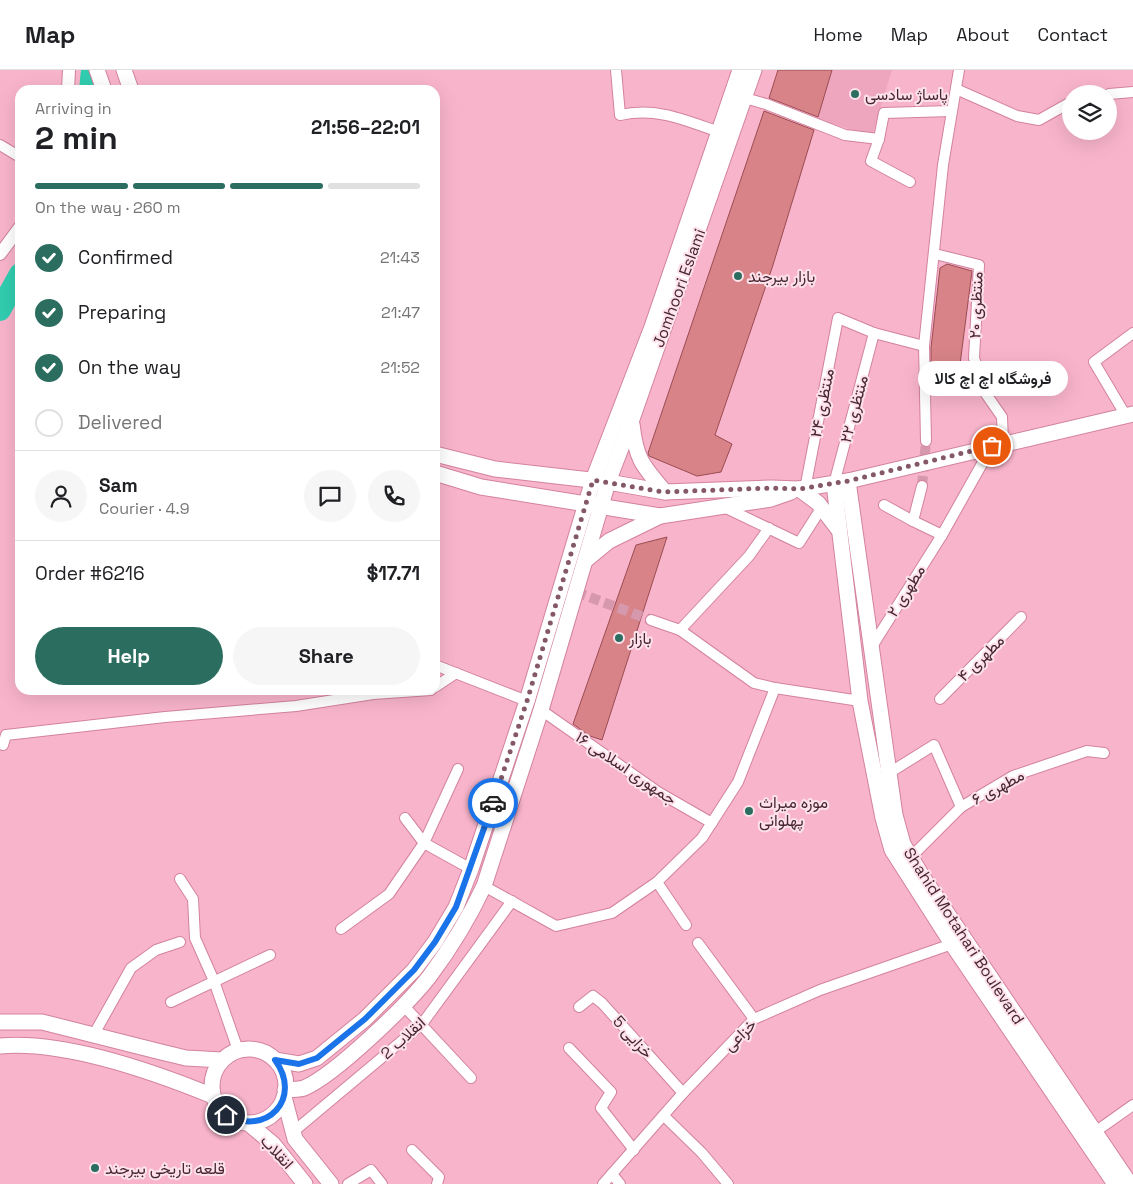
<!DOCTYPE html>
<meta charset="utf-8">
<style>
:root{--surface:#fff;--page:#f6f6f6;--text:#202124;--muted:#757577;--line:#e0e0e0;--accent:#2b6e60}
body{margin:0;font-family:"Space Grotesk",Vazirmatn,sans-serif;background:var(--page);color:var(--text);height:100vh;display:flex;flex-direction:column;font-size:19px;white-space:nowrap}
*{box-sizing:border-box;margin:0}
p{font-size:16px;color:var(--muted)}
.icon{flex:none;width:28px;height:28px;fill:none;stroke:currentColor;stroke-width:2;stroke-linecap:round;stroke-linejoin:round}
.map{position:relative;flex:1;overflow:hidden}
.panel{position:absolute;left:15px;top:15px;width:425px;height:610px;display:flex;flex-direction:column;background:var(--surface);border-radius:15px;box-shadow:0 5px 20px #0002}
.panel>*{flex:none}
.controls{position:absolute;left:1062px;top:15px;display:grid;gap:10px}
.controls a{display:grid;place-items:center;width:55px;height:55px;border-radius:50%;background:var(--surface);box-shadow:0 5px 20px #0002;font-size:25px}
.pin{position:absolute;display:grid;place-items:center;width:42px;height:42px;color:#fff;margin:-21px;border:2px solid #fff;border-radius:50%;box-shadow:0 1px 5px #0007}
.courier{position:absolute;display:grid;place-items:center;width:50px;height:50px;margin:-25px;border:4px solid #1a73e8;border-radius:50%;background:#fff;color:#222;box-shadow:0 1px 6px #0007}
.bubble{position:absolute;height:35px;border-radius:18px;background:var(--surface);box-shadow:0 5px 20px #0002;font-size:16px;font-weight:600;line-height:35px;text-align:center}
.headline em{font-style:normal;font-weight:600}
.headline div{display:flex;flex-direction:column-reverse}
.headline{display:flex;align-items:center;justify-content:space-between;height:85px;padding:0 20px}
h1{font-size:32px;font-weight:600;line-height:38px}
.bar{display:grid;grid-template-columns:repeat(4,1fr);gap:8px 5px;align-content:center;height:60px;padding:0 20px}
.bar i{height:6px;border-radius:4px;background:var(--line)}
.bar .current{background:var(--accent)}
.bar p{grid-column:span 4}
.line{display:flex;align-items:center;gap:12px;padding:0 20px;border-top:1px solid var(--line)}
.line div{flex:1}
.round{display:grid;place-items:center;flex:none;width:52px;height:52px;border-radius:26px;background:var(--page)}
ol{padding:0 20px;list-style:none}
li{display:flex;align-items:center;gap:15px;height:55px}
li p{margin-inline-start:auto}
li .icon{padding:5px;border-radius:50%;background:var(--accent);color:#fff;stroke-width:4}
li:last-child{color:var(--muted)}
li i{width:28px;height:28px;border:2px solid var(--line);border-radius:50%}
.primary-button{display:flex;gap:10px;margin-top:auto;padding:10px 20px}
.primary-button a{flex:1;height:58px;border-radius:30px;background:var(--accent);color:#fff;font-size:20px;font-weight:600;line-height:58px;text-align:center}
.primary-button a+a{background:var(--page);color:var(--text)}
header{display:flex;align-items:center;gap:30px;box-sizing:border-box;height:70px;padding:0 25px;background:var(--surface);border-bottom:1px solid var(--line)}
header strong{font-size:24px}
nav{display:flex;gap:28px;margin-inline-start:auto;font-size:18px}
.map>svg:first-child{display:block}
.built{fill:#eea6bf}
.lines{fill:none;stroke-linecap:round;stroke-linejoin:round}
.river{stroke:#31cdb0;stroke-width:22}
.building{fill:#d88387;stroke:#9b4c52}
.minor-tunnel{stroke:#d598ac;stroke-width:10;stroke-dasharray:10 5;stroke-linecap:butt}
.minor-casing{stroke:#d3829f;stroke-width:12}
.tertiary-casing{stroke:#d3829f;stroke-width:14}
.secondary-casing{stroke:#d3829f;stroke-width:17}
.minor{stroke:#fff;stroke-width:10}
.tertiary{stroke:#fff;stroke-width:12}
.secondary{stroke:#fff;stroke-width:15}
.done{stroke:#855868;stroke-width:5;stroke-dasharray:0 9}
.route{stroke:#1a73e8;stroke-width:6}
.poi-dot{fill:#2b6e60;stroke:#fee2eb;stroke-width:2}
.labels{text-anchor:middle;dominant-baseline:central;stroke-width:4;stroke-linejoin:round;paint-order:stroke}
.poi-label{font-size:16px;fill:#472632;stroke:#fee2eb;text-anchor:start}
.street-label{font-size:16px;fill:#472632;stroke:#fee2eb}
</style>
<header>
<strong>Map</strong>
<nav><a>Home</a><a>Map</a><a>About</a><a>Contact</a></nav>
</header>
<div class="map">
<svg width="1133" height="1114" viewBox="0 0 1133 1114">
<rect width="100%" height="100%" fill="#f8b4cb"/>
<polygon class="built" points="831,0 892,0 872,66 817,49"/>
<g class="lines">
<g class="river">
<polyline points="90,20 92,0"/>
<polyline points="0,240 20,204"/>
</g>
</g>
<g class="building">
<polygon points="778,0 832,0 818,47 769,28"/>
<polygon points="764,41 814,60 773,195 715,365 732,374 721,402 697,406 649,386 648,383"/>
<polygon points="947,194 972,201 959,302 931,303 931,278 940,198"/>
<polygon points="667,467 602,670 590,666 573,654 636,475"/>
</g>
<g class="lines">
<g class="minor-tunnel">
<polyline points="922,416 926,371"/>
<polyline points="576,522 651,550"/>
</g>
<defs>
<g id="minor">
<path d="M616,0L620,45C657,37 685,50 719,62"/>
<polyline points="956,19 1017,46 1039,50 1071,32"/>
<polyline points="1109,24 1133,22"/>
<polyline points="745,28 766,34 845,65 879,69 884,43 951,41"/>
<polyline points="879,69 871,91 910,112"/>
<polyline points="0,75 20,87"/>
<polyline points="935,184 979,195 974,288 986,324 1002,347 1003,373"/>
<polyline points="1126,346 1094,292 1133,263"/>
<polyline points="926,371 924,276 943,95 959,0"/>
<polyline points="834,414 874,263"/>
<polyline points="922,416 913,451 942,465"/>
<polyline points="805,419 838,248 874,263 924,276"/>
<polyline points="884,435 913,451"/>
<polyline points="724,437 799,473 822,437"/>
<polyline points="651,550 680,560 754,613 775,618 860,631"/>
<polyline points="680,560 749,486 769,458"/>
<polyline points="871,578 942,465 992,376"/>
<polyline points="435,595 527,631"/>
<polyline points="435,617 456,603"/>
<polyline points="372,620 373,624 431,620"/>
<polyline points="940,629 1021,547"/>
<polyline points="541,640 658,722 712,753"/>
<polyline points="3,675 6,665 165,647 296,636 373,624"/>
<polyline points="889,703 934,675 961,737"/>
<polyline points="405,748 424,773 471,799"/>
<polyline points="911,787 961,737 1013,706 1087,681 1104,683"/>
<polyline points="180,809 193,829 195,868 214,911 238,980"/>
<polyline points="484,816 556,856 612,843 657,812"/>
<polyline points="686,855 657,812 702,768 738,712 775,618"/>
<polyline points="341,859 389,824 424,773 458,699"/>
<polyline points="698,873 754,949"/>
<polyline points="171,932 270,885"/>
<polyline points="403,935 471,1008"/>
<polyline points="579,937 593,926 602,933 683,1023"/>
<polyline points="93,966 131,898 156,880 180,872"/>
<polyline points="569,978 611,1022 601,1038 634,1080"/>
<polyline points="664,1046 702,1083 728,1114"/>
<polyline points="293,1062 422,954 512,831"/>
<polyline points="1095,1062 1133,1035"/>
<polyline points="412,1080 439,1107 437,1114"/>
<polyline points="612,1104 620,1114"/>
<polyline points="348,1114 371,1100 382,1114"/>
<polyline points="603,1114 683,1023 754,949 820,920 952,874"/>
</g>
<g id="tertiary">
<polyline points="68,20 69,0"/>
<polyline points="0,184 20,157"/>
</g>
<g id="secondary">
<polyline points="97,0 104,20"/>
<polyline points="124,0 131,20"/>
<path d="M632,354C636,389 642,395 665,422"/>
<polyline points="435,384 495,399 608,412 665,422 771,418 799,419 848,411 1133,344"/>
<polyline points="435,403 481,417 660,446 771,429 791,422"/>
<polyline points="848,411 889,703 895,745 903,774 924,809 1130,1114"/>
<polyline points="834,414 860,631 883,748 892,780 952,874 1115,1114"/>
<polyline points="799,419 818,433 838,459"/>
<polyline points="586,490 609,471 660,446"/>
<polyline points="0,952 42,952 161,982 186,988 222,990"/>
<path d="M0,976C64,970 154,1002 213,1026"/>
<circle cx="249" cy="1016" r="37"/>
<polyline points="275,990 299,994 317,988 365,949 414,900 435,872 456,837 471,799 527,631 593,410 652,257 740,0"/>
<path d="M285,1020C291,1019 299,1020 304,1018C335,1005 408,934 429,907C450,879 469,848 484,816L541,640L608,412L631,352L754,0"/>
<polyline points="284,1027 295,1069 331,1114"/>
<polyline points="248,1053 273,1074 305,1114"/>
</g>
</defs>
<use href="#minor" class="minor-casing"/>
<use href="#tertiary" class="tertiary-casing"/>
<use href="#secondary" class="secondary-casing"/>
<use href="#minor" class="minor"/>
<use href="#tertiary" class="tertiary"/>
<use href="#secondary" class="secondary"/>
</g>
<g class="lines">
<polyline class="done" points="493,733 527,631 593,410 664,422 771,418 799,419 848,411 992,376"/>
<path class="route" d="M226,1045C267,1067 303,1028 275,990L299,994L317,988L365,949L414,900L435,872L456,837L493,733"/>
</g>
<g class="poi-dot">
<circle cx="855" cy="24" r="5"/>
<circle cx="738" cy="206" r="5"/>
<circle cx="619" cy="568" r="5"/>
<circle cx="749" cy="741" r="5"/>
<circle cx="95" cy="1098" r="5"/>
</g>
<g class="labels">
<g class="poi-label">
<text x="865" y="24">پاساژ سادسی</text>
<text x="748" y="206">بازار بیرجند</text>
<text x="629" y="568">بازار</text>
<text x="759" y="732">موزه میراث<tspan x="759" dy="18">پهلوانی</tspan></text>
<text x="105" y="1098">قلعه تاریخی بیرجند</text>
</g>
<g class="street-label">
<text transform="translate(679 218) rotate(-70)">Jomhoori Eslami</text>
<text transform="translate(976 235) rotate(-88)">منتظری ۲۰</text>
<text transform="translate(822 333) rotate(-79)">منتظری ۲۴</text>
<text transform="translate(854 339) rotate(-75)">منتظری ۲۲</text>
<text transform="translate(906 521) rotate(-58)">مطهری ۲</text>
<text transform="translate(981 588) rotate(-45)">مطهری ۴</text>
<text transform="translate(626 698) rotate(34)">جمهوری اسلامی ۱۶</text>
<text transform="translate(998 717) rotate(-28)">مطهری ۶</text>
<text transform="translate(964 866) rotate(57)">Shahid Motahari Boulevard</text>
<text transform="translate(740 965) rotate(-44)">خزاعی</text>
<text transform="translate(633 967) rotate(48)">خزایی 5</text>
<text transform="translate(403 968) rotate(-42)">انقلاب 2</text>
<text transform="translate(277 1082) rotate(47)">انقلاب</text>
</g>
</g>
</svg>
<div class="controls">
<a><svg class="icon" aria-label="layers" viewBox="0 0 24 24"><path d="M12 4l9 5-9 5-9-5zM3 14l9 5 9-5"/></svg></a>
</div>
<div class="pin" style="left:992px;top:376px;background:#ea580c"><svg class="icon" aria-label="bag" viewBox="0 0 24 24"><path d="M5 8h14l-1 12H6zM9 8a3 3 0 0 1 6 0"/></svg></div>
<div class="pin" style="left:226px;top:1045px;background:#1f2937"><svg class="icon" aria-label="home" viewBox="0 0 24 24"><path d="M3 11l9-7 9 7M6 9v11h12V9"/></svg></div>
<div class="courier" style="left:493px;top:733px"><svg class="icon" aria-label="car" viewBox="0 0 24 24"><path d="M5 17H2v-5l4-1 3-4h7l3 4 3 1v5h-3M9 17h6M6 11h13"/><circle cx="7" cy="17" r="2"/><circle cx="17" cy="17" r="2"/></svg></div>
<div class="bubble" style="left:918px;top:291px;width:150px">فروشگاه اچ اچ کالا</div>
<section class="panel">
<div class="headline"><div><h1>2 min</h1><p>Arriving in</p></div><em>21:56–22:01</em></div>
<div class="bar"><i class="current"></i><i class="current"></i><i class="current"></i><i></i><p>On the way · 260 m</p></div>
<ol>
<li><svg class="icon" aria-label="check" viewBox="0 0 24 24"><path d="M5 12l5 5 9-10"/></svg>Confirmed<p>21:43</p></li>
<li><svg class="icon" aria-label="check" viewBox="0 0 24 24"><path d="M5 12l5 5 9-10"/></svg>Preparing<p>21:47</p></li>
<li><svg class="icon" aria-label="check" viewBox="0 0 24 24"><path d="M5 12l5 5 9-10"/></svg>On the way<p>21:52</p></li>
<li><i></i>Delivered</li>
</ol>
<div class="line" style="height:90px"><a class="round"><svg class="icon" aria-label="person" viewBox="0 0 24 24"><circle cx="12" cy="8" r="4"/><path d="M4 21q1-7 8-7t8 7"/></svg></a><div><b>Sam</b><p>Courier · 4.9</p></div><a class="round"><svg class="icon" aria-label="chat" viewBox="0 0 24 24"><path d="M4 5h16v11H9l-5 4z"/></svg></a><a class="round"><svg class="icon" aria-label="phone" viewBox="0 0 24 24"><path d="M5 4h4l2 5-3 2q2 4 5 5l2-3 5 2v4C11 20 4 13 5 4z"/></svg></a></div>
<div class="line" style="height:65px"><div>Order #6216</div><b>$17.71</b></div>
<div class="primary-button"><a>Help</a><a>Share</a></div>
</section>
</div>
